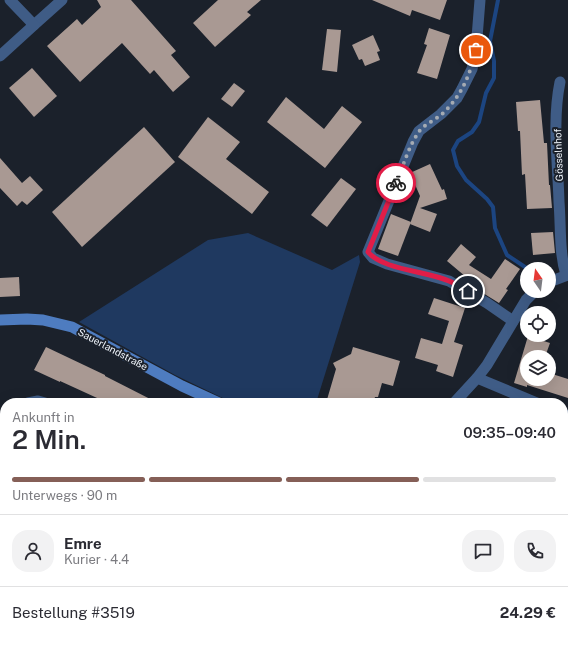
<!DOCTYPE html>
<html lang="de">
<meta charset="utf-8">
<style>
:root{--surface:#fff;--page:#f2f2f3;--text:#2b2b33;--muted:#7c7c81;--line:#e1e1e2;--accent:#855f57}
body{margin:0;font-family:"Public Sans",sans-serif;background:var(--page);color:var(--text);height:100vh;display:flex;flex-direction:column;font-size:15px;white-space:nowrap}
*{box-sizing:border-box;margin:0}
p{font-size:13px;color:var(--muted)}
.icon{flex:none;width:22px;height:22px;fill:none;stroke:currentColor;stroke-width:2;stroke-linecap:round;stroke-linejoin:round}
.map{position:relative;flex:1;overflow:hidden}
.sheet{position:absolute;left:0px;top:398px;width:568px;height:248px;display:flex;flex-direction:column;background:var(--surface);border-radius:16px 16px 0 0;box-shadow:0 4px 16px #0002}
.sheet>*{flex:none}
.needle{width:26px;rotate:346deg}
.controls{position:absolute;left:520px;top:262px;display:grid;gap:8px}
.controls a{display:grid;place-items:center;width:36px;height:36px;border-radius:50%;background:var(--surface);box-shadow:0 4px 16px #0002;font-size:20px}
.pin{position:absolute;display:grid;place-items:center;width:34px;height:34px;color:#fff;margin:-17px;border:2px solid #fff;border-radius:50%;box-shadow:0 1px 4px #0007}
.courier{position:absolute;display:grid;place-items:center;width:40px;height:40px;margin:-20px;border:3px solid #e11d48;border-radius:50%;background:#fff;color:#222;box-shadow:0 1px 5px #0007}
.summary em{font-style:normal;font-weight:600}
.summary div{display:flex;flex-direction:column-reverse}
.summary{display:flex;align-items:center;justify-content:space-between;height:68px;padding:0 12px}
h1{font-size:26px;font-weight:600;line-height:30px}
.bar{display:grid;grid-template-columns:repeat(4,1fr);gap:6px 4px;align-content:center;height:48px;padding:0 12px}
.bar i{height:5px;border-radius:3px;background:var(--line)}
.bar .on{background:var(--accent)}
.bar p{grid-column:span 4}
.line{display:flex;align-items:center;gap:10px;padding:0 12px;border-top:1px solid var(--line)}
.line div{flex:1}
.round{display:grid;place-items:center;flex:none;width:42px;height:42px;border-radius:16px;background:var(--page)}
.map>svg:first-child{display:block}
.grass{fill:#1f3960}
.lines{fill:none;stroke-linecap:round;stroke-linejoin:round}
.stream{stroke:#1c4581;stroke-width:4}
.building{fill:#a99993}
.minor{stroke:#3f5c86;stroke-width:11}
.secondary{stroke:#4e7cc0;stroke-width:11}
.done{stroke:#a5abb3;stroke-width:4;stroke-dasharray:0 7.2}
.route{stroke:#e11d48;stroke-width:5}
.labels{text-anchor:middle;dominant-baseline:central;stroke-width:4;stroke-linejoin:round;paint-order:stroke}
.street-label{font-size:10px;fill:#f0f5fc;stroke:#1b212b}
</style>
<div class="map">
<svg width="568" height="646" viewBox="0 0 568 646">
<rect width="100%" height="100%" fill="#1b212b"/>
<g class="grass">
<polygon points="248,233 332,270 359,255 360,262 316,403 233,403 175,375 79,322 208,240"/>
<polygon points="0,555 5,558 5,641 30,641 27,646 0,646"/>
</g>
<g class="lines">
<polyline class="stream" points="498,0 490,41 494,61 494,78 486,93 479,122 472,132 458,141 453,150 457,166 466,180 487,199 493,207 495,228 507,255 528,269"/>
</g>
<g class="building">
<polygon points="97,0 131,0 176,51 171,55 190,77 173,92 154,70 150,74 122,43 80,82 47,46 77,19 82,25 101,7"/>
<polygon points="218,0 261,0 247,12 251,15 215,47 193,23"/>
<polygon points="372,0 447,0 440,20 412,10 410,16"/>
<polygon points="429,28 450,35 437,79 417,73 427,45 424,44"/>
<polygon points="327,29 341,30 337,72 322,70"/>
<polygon points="373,35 380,51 377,52 380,60 365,66 362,59 359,60 352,45"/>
<polygon points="32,68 57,96 34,117 9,88"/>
<polygon points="234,83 245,91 232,107 221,99"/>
<polygon points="286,97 324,129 342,106 362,122 325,168 267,122"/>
<polygon points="540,100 544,143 547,143 549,185 550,185 552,208 527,209 525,174 522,175 520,131 518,131 516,102"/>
<polygon points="208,117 240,142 226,159 269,192 252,214 178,157"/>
<polygon points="144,127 175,162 82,247 52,212"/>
<polygon points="0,158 22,183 30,176 43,190 27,205 22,201 17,206 0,188"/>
<polygon points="430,164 442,190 444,189 447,199 420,208 437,214 430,232 410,224 420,196 410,173"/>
<polygon points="341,178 356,189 327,227 311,215"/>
<polygon points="391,214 411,222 398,256 378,249"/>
<polygon points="553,232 555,253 533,255 531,233"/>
<polygon points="461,244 476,257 469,265 491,279 505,259 520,269 506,289 508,290 499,303 470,285 472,282 447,261"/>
<polygon points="19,277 20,296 0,297 0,278"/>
<polygon points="434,298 465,308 454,342 463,345 453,377 436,371 438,365 415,358 421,338 442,344 449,321 428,314"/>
<polygon points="528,336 550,343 545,357 527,357 527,379 549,379 549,373 568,379 568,398 527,385 527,387 514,383"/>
<polygon points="46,347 105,375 105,376 158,403 108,403 60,381 60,382 34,370"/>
<polygon points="353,347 400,361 393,386 382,383 378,397 375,397 373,403 326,403 336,369 333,363 351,354"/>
</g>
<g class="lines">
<g class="minor">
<polyline points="480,0 476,50 472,69 462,89 457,98 441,114 419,131 413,142 368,252 373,258 387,264 449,281 487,303 513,321"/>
<polyline points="34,25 62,0"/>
<polyline points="0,56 34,25 10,0"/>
<path d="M560,82C552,121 558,163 559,202C561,226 559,252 566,275"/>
<polyline points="549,282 568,275"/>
<polyline points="477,378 537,403"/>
<polyline points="28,403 38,401 45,403"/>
<polyline points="454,403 477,378 487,365 526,300 535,291"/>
<polyline points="563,414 568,416"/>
<polyline points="0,448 5,439"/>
<polyline points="563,640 568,642"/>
</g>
<g class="secondary">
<polyline points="0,320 27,319 43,320 72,327 182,386 219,403"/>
<polyline points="324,646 327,641"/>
</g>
</g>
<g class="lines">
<path class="done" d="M396,183C403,167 408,148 418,133C423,125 435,120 442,114C461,97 470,75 476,50"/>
<path class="route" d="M396,183L368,252C383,270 427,271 449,281C456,284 462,288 468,291"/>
</g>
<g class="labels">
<g class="street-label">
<text transform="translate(558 155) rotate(-92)">Gösselnhof</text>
<text transform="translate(113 349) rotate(28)">Sauerlandstraße</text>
</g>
</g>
</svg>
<div class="controls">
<a><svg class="needle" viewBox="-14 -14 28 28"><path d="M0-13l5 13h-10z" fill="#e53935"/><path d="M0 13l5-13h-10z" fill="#7c7c81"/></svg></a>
<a><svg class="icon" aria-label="locate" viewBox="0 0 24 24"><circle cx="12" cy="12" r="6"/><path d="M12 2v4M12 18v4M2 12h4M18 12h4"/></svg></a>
<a><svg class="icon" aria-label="layers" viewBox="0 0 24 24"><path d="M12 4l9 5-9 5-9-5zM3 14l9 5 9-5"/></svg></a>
</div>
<div class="pin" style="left:476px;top:50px;background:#ea580c"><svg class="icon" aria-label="bag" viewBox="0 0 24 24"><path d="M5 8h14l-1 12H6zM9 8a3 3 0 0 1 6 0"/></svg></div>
<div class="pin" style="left:468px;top:291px;background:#1f2937"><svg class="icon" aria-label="home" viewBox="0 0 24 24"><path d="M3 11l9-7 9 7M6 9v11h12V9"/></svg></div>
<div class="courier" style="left:396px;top:183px"><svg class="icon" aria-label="bike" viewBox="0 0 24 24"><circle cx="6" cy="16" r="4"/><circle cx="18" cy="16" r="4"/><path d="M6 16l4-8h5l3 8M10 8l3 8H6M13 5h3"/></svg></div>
<section class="sheet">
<div class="summary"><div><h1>2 Min.</h1><p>Ankunft in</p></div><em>09:35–09:40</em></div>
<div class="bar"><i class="on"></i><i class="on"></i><i class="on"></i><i></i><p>Unterwegs · 90 m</p></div>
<div class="line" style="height:72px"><a class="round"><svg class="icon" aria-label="person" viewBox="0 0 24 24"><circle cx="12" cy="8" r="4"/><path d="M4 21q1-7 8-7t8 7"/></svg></a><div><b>Emre</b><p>Kurier · 4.4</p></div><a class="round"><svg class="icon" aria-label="chat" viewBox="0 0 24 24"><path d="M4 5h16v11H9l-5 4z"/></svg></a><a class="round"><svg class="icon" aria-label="phone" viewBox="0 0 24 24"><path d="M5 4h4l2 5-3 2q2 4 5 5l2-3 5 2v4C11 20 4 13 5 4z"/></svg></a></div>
<div class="line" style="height:52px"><div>Bestellung #3519</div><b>24.29 €</b></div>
</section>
</div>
